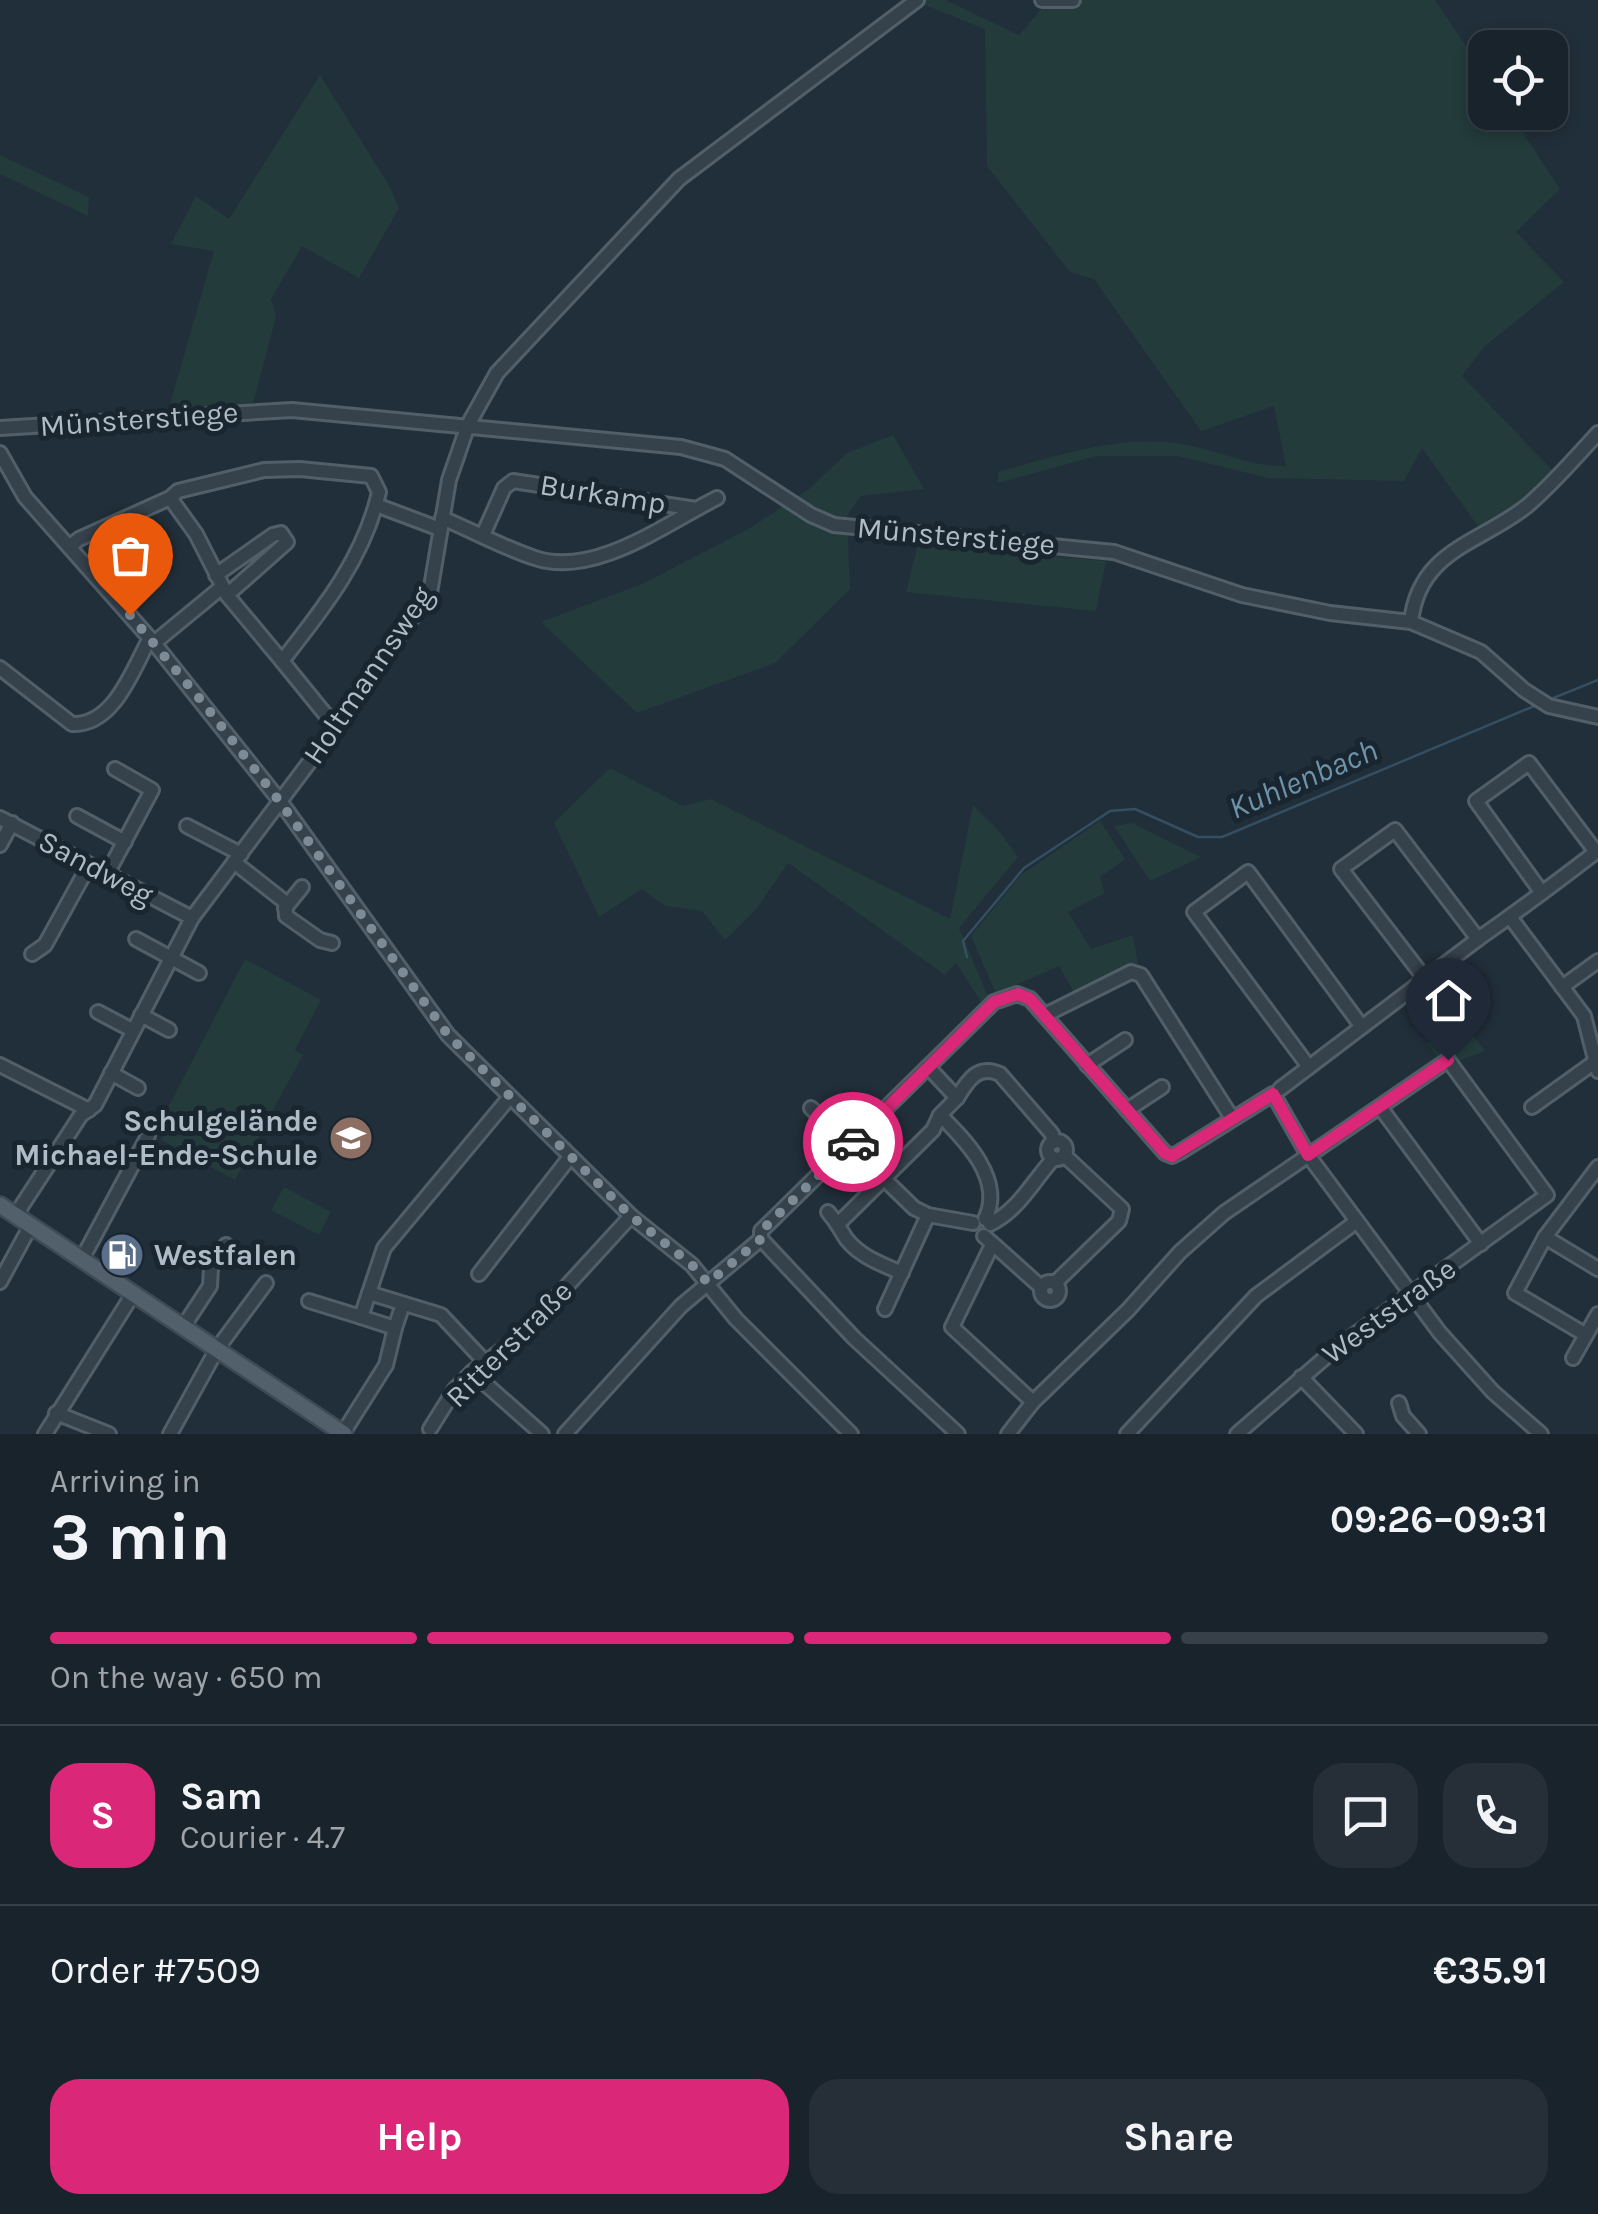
<!DOCTYPE html>
<meta charset="utf-8">
<style>
:root{--surface:#19232c;--page:#262f38;--text:#f1f3f6;--muted:#9fa4a9;--line:#374048;--accent:#db2777}
body{margin:0;font-family:Karla,sans-serif;background:var(--page);color:var(--text);height:100vh;display:flex;flex-direction:column;font-size:38px;white-space:nowrap}
*{box-sizing:border-box;margin:0}
p{font-size:32px;color:var(--muted)}
.icon{flex:none;width:55px;height:55px;fill:none;stroke:currentColor;stroke-width:2;stroke-linecap:round;stroke-linejoin:round}
.map{position:relative;height:1434px;overflow:hidden}
.sheet{display:flex;flex-direction:column;background:var(--surface);flex:1}
.sheet>*{flex:none}
.tools{position:absolute;left:1468px;top:30px;display:grid;gap:20px}
.tools a{display:grid;place-items:center;width:100px;height:100px;border-radius:20px;background:var(--surface);box-shadow:0 5px 15px #0003,0 0 0 2px var(--line);font-size:50px}
.pin{position:absolute;display:grid;place-items:center;width:85px;height:85px;color:#fff;margin:-102px -42px;border-radius:50% 50% 50% 0;rotate:-45deg;box-shadow:0 0 10px #0007}
.pin .icon{rotate:45deg}
.courier{position:absolute;display:grid;place-items:center;width:100px;height:100px;margin:-50px;border:8px solid #db2777;border-radius:50%;background:#fff;color:#222;box-shadow:0 2px 12px #0007}
.head em{font-style:normal;font-weight:700}
.head div{display:flex;flex-direction:column-reverse}
.head{display:flex;align-items:center;justify-content:space-between;height:170px;padding:0 50px}
h1{font-size:65px;font-weight:700;line-height:75px}
.bar{display:grid;grid-template-columns:repeat(4,1fr);gap:15px 10px;align-content:center;height:120px;padding:0 50px}
.bar i{height:12px;border-radius:8px;background:var(--line)}
.bar .active{background:var(--accent)}
.bar p{grid-column:span 4}
.line{display:flex;align-items:center;gap:25px;padding:0 50px;border-top:2px solid var(--line)}
.line div{flex:1}
.round{display:grid;place-items:center;flex:none;width:105px;height:105px;border-radius:30px;background:var(--page)}
.cta{display:flex;gap:20px;margin-top:auto;padding:20px 50px}
.cta a{flex:1;height:115px;border-radius:30px;background:var(--accent);color:#fff;font-size:40px;font-weight:700;line-height:115px;text-align:center}
.cta a+a{background:var(--page);color:var(--text)}
.map>svg:first-child{display:block}
.green{fill:#233b3b}
.lines{fill:none;stroke-linecap:round;stroke-linejoin:round}
.stream{stroke:#344e62;stroke-width:2.5}
.minor-casing{stroke:#525f68;stroke-width:18}
.major-casing{stroke:#3e4a54;stroke-width:20}
.minor{stroke:#35414b;stroke-width:12}
.major{stroke:#52606b;stroke-width:15}
.done{stroke:#7d8b96;stroke-width:10;stroke-dasharray:0 18}
.route{stroke:#db2777;stroke-width:12}
.labels{text-anchor:middle;dominant-baseline:central;stroke-width:10;stroke-linejoin:round;paint-order:stroke}
.street-label{font-size:30px;fill:#afbcc7;stroke:#1a262f}
.poi-label{font-size:30px;font-weight:bold;fill:#afbcc7;stroke:#1a262f;text-anchor:end}
.water-label{font-size:32px;font-style:italic;fill:#6f92ab;stroke:#1a262f}
</style>
<div class="map">
<svg width="1598" height="1434" viewBox="0 0 1598 1434">
<rect width="100%" height="100%" fill="#212f3a"/>
<g class="green">
<path d="M925,0H945L1019,35L1049,0H1435L1485,75V112L1510,113L1560,189L1516,232L1564,282L1484,347L1462,376L1553,471L1505,515L1480,529L1422,448L1404,481L1268,478L1178,456H1097L998,483V472C1060,455 1123,433 1188,445C1222,452 1252,467 1286,466L1274,406L1201,431L1094,279L1070,272L987,166L985,29L920,3Z"/>
<polygon points="320,75 390,187 399,208 359,278 302,246 271,299 276,317 252,407 168,411 214,251 171,244 196,196 229,219"/>
<polygon points="0,155 89,197 88,216 0,174"/>
<polygon points="893,435 924,489 861,496 847,516 850,589 775,663 637,713 541,622 642,584 750,528 809,489 847,453"/>
<polygon points="918,544 1106,561 1096,611 906,592"/>
<polygon points="610,768 683,806 711,799 950,919 973,805 998,830 1018,857 959,928 989,999 983,1005 956,963 945,975 788,863 757,908 725,940 702,911 665,906 642,889 599,917 554,823"/>
<polygon points="1100,821 1125,859 1100,877 1105,893 1068,912 1091,949 1133,935 1138,964 1076,996 1059,966 996,994 971,936 1022,874"/>
<polygon points="1132,823 1201,857 1150,881 1114,826"/>
<polygon points="245,959 321,1000 295,1050 303,1055 235,1180 161,1140 164,1133 157,1129"/>
<polygon points="1460,1019 1485,1051 1456,1062 1449,1053 1439,1059 1427,1043"/>
<polygon points="284,1187 331,1212 319,1235 271,1210"/>
</g>
<g class="lines">
<g class="stream">
<polyline points="1551,699 1598,680"/>
<polyline points="967,957 963,941 1024,868 1110,811 1135,809 1198,837 1222,837 1539,704"/>
</g>
<defs>
<g id="minor">
<polyline points="1042,0 1073,0"/>
<polyline points="0,428 292,410 681,447 725,459 811,515 834,525 1114,552 1242,595 1330,613 1411,622 1481,652 1524,690 1549,706 1598,717"/>
<polyline points="0,453 25,497 154,643 280,801 448,1035 631,1216 692,1265 736,1319 851,1434"/>
<polyline points="376,505 440,529"/>
<path d="M442,518C473,531 504,548 535,558C594,578 665,524 717,498"/>
<polyline points="483,535 504,488 513,481 696,509"/>
<path d="M70,546L79,539L170,498L178,491L264,470L300,469L371,476L379,492C364,558 323,609 282,661L227,595L196,534L170,498"/>
<polyline points="216,575 273,535 281,533 287,542 227,595"/>
<path d="M1411,622C1419,550 1479,544 1527,506C1553,484 1575,458 1598,433"/>
<polyline points="154,643 222,587"/>
<polyline points="282,661 334,725"/>
<path d="M0,668L72,724C114,726 133,669 150,638"/>
<polyline points="77,816 125,842"/>
<polyline points="0,818 192,918"/>
<polyline points="187,826 241,854"/>
<polyline points="0,845 12,823"/>
<polyline points="234,862 285,902 286,916 320,940 332,943"/>
<polyline points="107,874 152,790 115,769"/>
<polyline points="285,908 302,887"/>
<polyline points="1510,917 1584,1016 1598,1071"/>
<polyline points="136,939 199,973"/>
<polyline points="32,954 45,945 89,865"/>
<polyline points="1426,980 1341,869 1395,830 1478,939"/>
<polyline points="1562,987 1598,961"/>
<polyline points="98,1012 132,1030"/>
<polyline points="141,1015 169,1030"/>
<polyline points="1045,1015 1131,972 1141,975 1232,1118"/>
<polyline points="0,1065 89,1110"/>
<polyline points="1087,1065 1125,1040"/>
<path d="M928,1067L957,1098C968,1080 978,1064 1000,1074L1052,1134L1054,1142"/>
<polyline points="1309,1067 1194,912 1248,872 1362,1027"/>
<polyline points="111,1073 138,1088"/>
<path d="M1280,1089L1478,939C1518,911 1557,882 1596,852L1529,763L1476,801L1542,893"/>
<polyline points="1380,1107 1481,1244"/>
<polyline points="1532,1107 1596,1061"/>
<polyline points="811,1108 914,1208 928,1215 973,1223"/>
<polyline points="1127,1110 1162,1087"/>
<path d="M940,1115C965,1140 1005,1180 985,1219"/>
<circle cx="1057" cy="1150" r="9"/>
<polyline points="1598,1167 1545,1237 1515,1293 1586,1335 1598,1314"/>
<path d="M828,1212C835,1220 837,1224 842,1232C853,1254 881,1264 902,1273"/>
<polyline points="15,1216 81,1115 95,1105 192,918 308,764 430,593 449,480 468,425 497,373 679,179 917,0"/>
<polyline points="839,1223 933,1130 940,1115 957,1098"/>
<path d="M990,1224C1019,1210 1032,1182 1054,1158"/>
<polyline points="984,1236 1041,1287"/>
<polyline points="1545,1237 1598,1269"/>
<polyline points="761,1239 854,1338 958,1434"/>
<polyline points="992,1245 952,1327 1033,1402"/>
<polyline points="82,1259 148,1136"/>
<polyline points="479,1274 570,1157"/>
<polyline points="0,1282 31,1225"/>
<circle cx="1050" cy="1291" r="9"/>
<polyline points="1055,1283 1119,1221 1122,1209 1064,1155"/>
<polyline points="369,1293 441,1315 485,1362"/>
<polyline points="309,1301 361,1317"/>
<polyline points="403,1304 395,1328 361,1317 384,1248 509,1098"/>
<polyline points="885,1309 928,1215"/>
<polyline points="183,1327 210,1286 211,1268 226,1245"/>
<polyline points="1573,1358 1586,1335"/>
<polyline points="472,1372 542,1434"/>
<polyline points="1301,1377 1356,1434"/>
<polyline points="1399,1403 1403,1416 1419,1434"/>
<polyline points="56,1413 109,1434"/>
<polyline points="430,1429 455,1389 472,1372 521,1336 631,1216"/>
<polyline points="343,1433 386,1365 395,1328"/>
<polyline points="45,1434 133,1294"/>
<polyline points="170,1434 217,1349 266,1283"/>
<polyline points="565,1434 681,1306 761,1239 761,1231 994,1002 1017,994 1030,999 1165,1153 1172,1156 1180,1152 1273,1094 1308,1155 1440,1333 1493,1392 1541,1434"/>
<polyline points="1008,1434 1033,1402 1128,1310 1180,1252 1224,1213 1448,1060 1547,1195 1335,1349 1237,1434"/>
<polyline points="1127,1434 1256,1296 1357,1221"/>
</g>
<polyline id="major" points="0,1205 344,1434"/>
</defs>
<use href="#minor" class="minor-casing"/>
<use href="#major" class="major-casing"/>
<use href="#minor" class="minor"/>
<use href="#major" class="major"/>
</g>
<g class="lines">
<polyline class="done" points="130,615 204,704 280,802 448,1035 631,1216 692,1265 708,1283 761,1239 761,1231 853,1142"/>
<polyline class="route" points="853,1142 994,1002 1018,994 1030,999 1165,1153 1172,1156 1273,1094 1308,1155 1448,1060"/>
</g>
<defs>
<symbol id="school-disc" viewBox="-11 -11 22 22"><circle r="9.5" fill="#8d6e63" stroke="#1a262f"/><path d="M0-5L7-2L0 1L-7-2ZM-4 1L0 2.5L4 1V4Q0 6-4 4Z" fill="#fff"/></symbol>
<symbol id="fuel-disc" viewBox="-11 -11 22 22"><circle r="9.5" fill="#5c6f8a" stroke="#1a262f"/><path d="M-5.5-6h7V0h2V4h1.3V-2.5L3-4.5l.8-.8L6-3V5H2.5V1h-1V6h-7ZM-4.2-4.7v3.2H.2V-4.7Z" fill="#fff"/></symbol>
</defs>
<g fill-rule="evenodd">
<use href="#school-disc" x="326" y="1113" width="50" height="50"/>
<use href="#fuel-disc" x="97" y="1230" width="50" height="50"/>
</g>
<g class="labels">
<g class="street-label">
<text transform="translate(139 419) rotate(-4)">Münsterstiege</text>
<text transform="translate(603 494) rotate(9)">Burkamp</text>
<text transform="translate(956 536) rotate(5)">Münsterstiege</text>
<text transform="translate(368 675) rotate(-56)">Holtmannsweg</text>
<text transform="translate(96 868) rotate(28)">Sandweg</text>
<text transform="translate(1389 1311) rotate(-36)">Weststraße</text>
<text transform="translate(509 1344) rotate(-45)">Ritterstraße</text>
</g>
<g class="poi-label">
<text x="318" y="1121">Schulgelände<tspan x="318" dy="34">Michael-Ende-Schule</tspan></text>
<text x="154" y="1255" text-anchor="start">Westfalen</text>
</g>
<g class="water-label">
<text transform="translate(1303 779) rotate(-23)">Kuhlenbach</text>
</g>
</g>
</svg>
<div class="tools">
<a><svg class="icon" aria-label="locate" viewBox="0 0 24 24"><circle cx="12" cy="12" r="6"/><path d="M12 2v4M12 18v4M2 12h4M18 12h4"/></svg></a>
</div>
<div class="pin" style="left:130px;top:615px;background:#ea580c"><svg class="icon" aria-label="bag" viewBox="0 0 24 24"><path d="M5 8h14l-1 12H6zM9 8a3 3 0 0 1 6 0"/></svg></div>
<div class="pin" style="left:1448px;top:1060px;background:#1f2937"><svg class="icon" aria-label="home" viewBox="0 0 24 24"><path d="M3 11l9-7 9 7M6 9v11h12V9"/></svg></div>
<div class="courier" style="left:853px;top:1142px"><svg class="icon" aria-label="car" viewBox="0 0 24 24"><path d="M5 17H2v-5l4-1 3-4h7l3 4 3 1v5h-3M9 17h6M6 11h13"/><circle cx="7" cy="17" r="2"/><circle cx="17" cy="17" r="2"/></svg></div>
</div>
<section class="sheet">
<div class="head"><div><h1>3 min</h1><p>Arriving in</p></div><em>09:26–09:31</em></div>
<div class="bar"><i class="active"></i><i class="active"></i><i class="active"></i><i></i><p>On the way · 650 m</p></div>
<div class="line" style="height:180px"><b class="round" style="background:var(--accent);color:#fff">S</b><div><b>Sam</b><p>Courier · 4.7</p></div><a class="round"><svg class="icon" aria-label="chat" viewBox="0 0 24 24"><path d="M4 5h16v11H9l-5 4z"/></svg></a><a class="round"><svg class="icon" aria-label="phone" viewBox="0 0 24 24"><path d="M5 4h4l2 5-3 2q2 4 5 5l2-3 5 2v4C11 20 4 13 5 4z"/></svg></a></div>
<div class="line" style="height:130px"><div>Order #7509</div><b>€35.91</b></div>
<div class="cta"><a>Help</a><a>Share</a></div>
</section>
